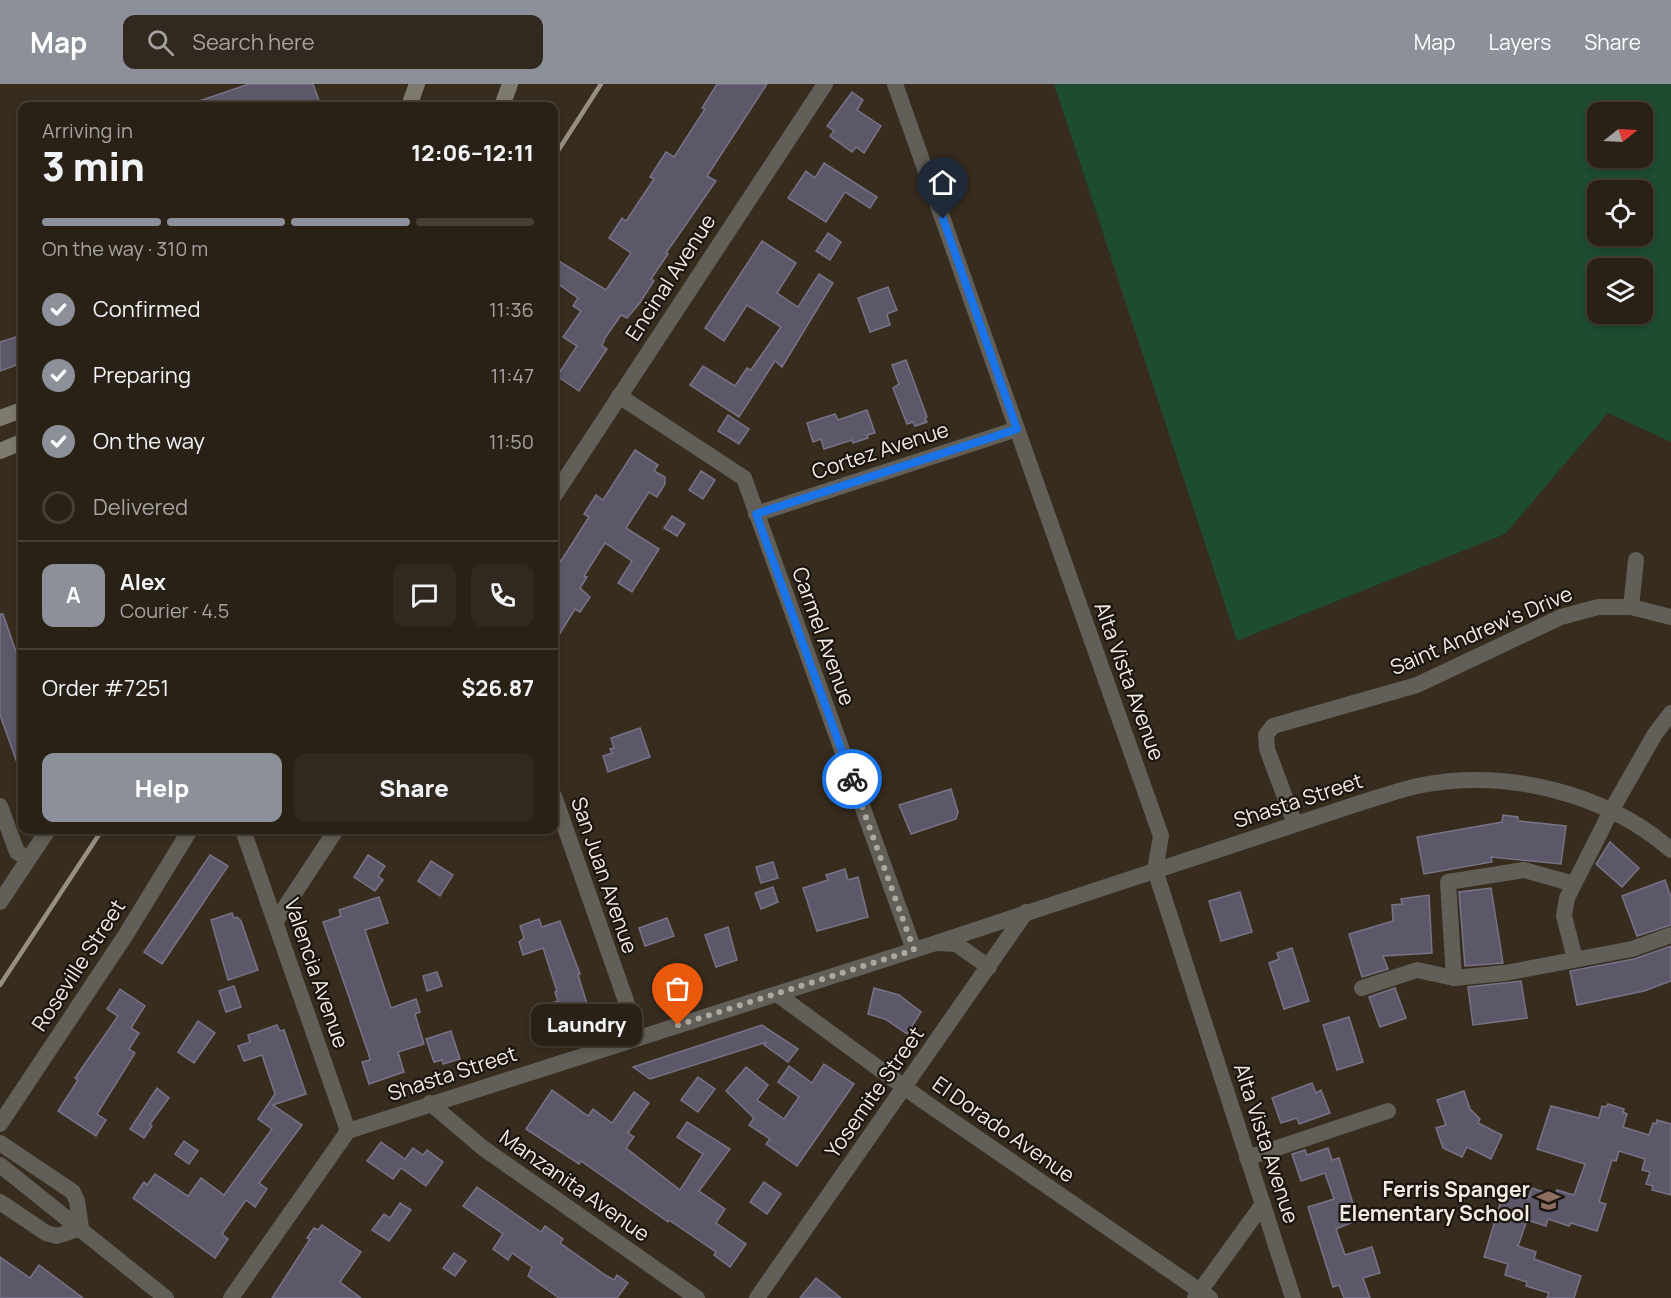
<!DOCTYPE html>
<meta charset="utf-8">
<style>
:root{--surface:#292116;--page:#31291f;--text:#f1f3f6;--muted:#a5a3a1;--line:#453e35;--accent:#8c9099}
body{margin:0;font-family:Manrope,sans-serif;background:var(--page);color:var(--text);height:100vh;display:flex;flex-direction:column;font-size:22px;white-space:nowrap}
*{box-sizing:border-box;margin:0}
p{font-size:20px;color:var(--muted)}
.icon{flex:none;width:33px;height:33px;fill:none;stroke:currentColor;stroke-width:2;stroke-linecap:round;stroke-linejoin:round}
.map{position:relative;flex:1;overflow:hidden}
.panel{position:absolute;left:18px;top:18px;width:540px;height:732px;display:flex;flex-direction:column;background:var(--surface);border-radius:12px;box-shadow:0 3px 9px #0003,0 0 0 2px var(--line)}
.panel>*{flex:none}
.needle{width:39px;rotate:72deg}
.controls{position:absolute;left:1587px;top:18px;display:grid;gap:12px}
.controls a{display:grid;place-items:center;width:66px;height:66px;border-radius:12px;background:var(--surface);box-shadow:0 3px 9px #0003,0 0 0 2px var(--line);font-size:30px}
.pin{position:absolute;display:grid;place-items:center;width:51px;height:51px;color:#fff;margin:-62px -26px;border-radius:50% 50% 50% 0;rotate:-45deg;box-shadow:0 0 6px #0007}
.pin .icon{rotate:45deg}
.courier{position:absolute;display:grid;place-items:center;width:60px;height:60px;margin:-30px;border:4px solid #1a73e8;border-radius:50%;background:#fff;color:#222;box-shadow:0 2px 8px #0007}
.bubble{position:absolute;height:42px;border-radius:12px;background:var(--surface);box-shadow:0 3px 9px #0003,0 0 0 2px var(--line);font-size:20px;font-weight:800;line-height:42px;text-align:center}
.head em{font-style:normal;font-weight:800}
.head div{display:flex;flex-direction:column-reverse}
.head{display:flex;align-items:center;justify-content:space-between;height:102px;padding:0 24px}
h1{font-size:39px;font-weight:800;line-height:45px}
.bar{display:grid;grid-template-columns:repeat(4,1fr);gap:9px 6px;align-content:center;height:72px;padding:0 24px}
.bar i{height:8px;border-radius:4px;background:var(--line)}
.bar .selected{background:var(--accent)}
.bar p{grid-column:span 4}
.line{display:flex;align-items:center;gap:15px;padding:0 24px;border-top:2px solid var(--line)}
.line div{flex:1}
.round{display:grid;place-items:center;flex:none;width:63px;height:63px;border-radius:12px;background:var(--page)}
ol{padding:0 24px;list-style:none}
li{display:flex;align-items:center;gap:18px;height:66px}
li p{margin-inline-start:auto}
li .icon{padding:6px;border-radius:50%;background:var(--accent);color:#fff;stroke-width:4}
li:last-child{color:var(--muted)}
li i{width:33px;height:33px;border:3px solid var(--line);border-radius:50%}
.cta{display:flex;gap:12px;margin-top:auto;padding:12px 24px}
.cta a{flex:1;height:69px;border-radius:12px;background:var(--accent);color:#fff;font-size:24px;font-weight:800;line-height:69px;text-align:center}
.cta a+a{background:var(--page);color:var(--text)}
header{display:flex;align-items:center;gap:36px;box-sizing:border-box;height:84px;padding:0 30px;background:var(--accent);color:#fff}
header strong{font-size:28px}
nav{display:flex;gap:33px;margin-inline-start:auto;font-size:21px}
.search{width:420px;height:54px;background:var(--page);display:flex;align-items:center;gap:15px;box-sizing:border-box;padding:0 21px;border-radius:12px;color:var(--muted);font-size:22px}
.map>svg:first-child{display:block}
.green{fill:#1d4c31;fill-rule:evenodd}
.building{fill:#5c586a;stroke:#777386;stroke-width:1.5}
.lines{fill:none;stroke-linecap:round;stroke-linejoin:round}
.minor{stroke:#615f57;stroke-width:16}
.tertiary{stroke:#615f57;stroke-width:16}
.secondary{stroke:#7e7a6d;stroke-width:16}
.rail{stroke:#988f83;stroke-width:4.5}
.done{stroke:#b1a89d;stroke-width:6;stroke-dasharray:0 10.8}
.route{stroke:#1a73e8;stroke-width:8}
.labels{text-anchor:middle;dominant-baseline:central;stroke-width:4.5;stroke-linejoin:round;paint-order:stroke}
.street-label{font-size:21px;fill:#f3ebe2;stroke:#1b150f}
.poi-label{font-size:21px;font-weight:bold;fill:#f3ebe2;stroke:#1b150f;text-anchor:end}
</style>
<header>
<strong>Map</strong>
<div class="search"><svg class="icon" aria-label="search" viewBox="0 0 24 24"><circle cx="10" cy="10" r="6"/><path d="M15 15l6 6"/></svg>Search here</div>
<nav><a>Map</a><a>Layers</a><a>Share</a></nav>
</header>
<div class="map">
<svg width="1671" height="1214" viewBox="0 0 1671 1214">
<rect width="100%" height="100%" fill="#372c1e"/>
<path class="green" d="M1054,0H1671V358L1608,329L1505,450L1237,557ZM1598,28H1642V74H1598ZM1598,106H1642V152H1598ZM1598,184H1642V230H1598Z"/>
<g class="building">
<polygon points="249,0 313,0 321,22 190,22 190,20"/>
<polygon points="717,0 767,0 707,92 716,97 666,169 668,170 651,195 654,197 639,220 627,234 621,231 605,254 602,262 607,265 579,307 557,292 577,262 563,253 581,227 573,222 578,214 554,197 554,174 606,206 631,169 609,154 622,134 626,137 654,95 650,93 666,68 674,73 705,25 702,24"/>
<polygon points="852,8 863,16 857,26 881,42 864,69 856,63 852,68 830,52 834,47 827,42"/>
<polygon points="824,79 877,113 870,124 845,108 826,138 788,114 806,87 815,94"/>
<polygon points="828,149 841,158 830,176 816,167"/>
<polygon points="762,157 796,179 777,209 798,223 819,190 833,199 782,283 775,277 739,333 690,301 703,282 735,302 747,284 751,286 781,243 747,221 724,257 705,244"/>
<polygon points="888,203 897,226 887,230 890,241 870,248 858,214"/>
<polygon points="22,251 22,279 0,287 0,258"/>
<polygon points="906,276 927,333 925,334 927,338 915,342 913,338 907,340 893,304 899,300 892,281"/>
<polygon points="867,326 875,349 867,351 868,354 853,359 852,356 824,365 821,355 813,358 807,339 835,330 838,336"/>
<polygon points="728,331 749,345 739,360 718,347"/>
<polygon points="635,366 658,381 654,387 665,393 665,400 657,413 649,408 626,444 659,465 632,508 618,499 632,477 605,459 584,492 587,493 580,504 590,513 580,528 575,525 554,559 554,483 559,475 561,477 589,433 584,430 596,411 603,416"/>
<polygon points="701,387 715,396 703,415 689,406"/>
<polygon points="672,432 685,440 677,452 664,444"/>
<polygon points="0,530 3,530 22,585 22,686 20,687 0,631"/>
<polygon points="640,644 650,673 608,688 603,672 612,669 610,665 614,664 611,654"/>
<polygon points="951,705 958,728 956,735 911,750 899,721"/>
<polygon points="1503,731 1518,733 1518,737 1566,742 1561,780 1491,773 1492,778 1424,790 1417,753 1502,738"/>
<polygon points="1610,758 1639,784 1622,803 1596,780"/>
<polygon points="210,771 228,782 162,880 144,868"/>
<polygon points="368,771 385,782 378,792 383,796 375,807 354,793"/>
<polygon points="431,777 453,791 440,812 418,797"/>
<polygon points="773,778 778,794 761,799 756,783"/>
<polygon points="845,785 848,796 858,793 868,833 817,847 803,804 828,796 826,791"/>
<polygon points="1665,796 1671,813 1671,841 1637,852 1622,812"/>
<polygon points="773,803 778,818 761,825 755,809"/>
<polygon points="1491,804 1503,879 1465,882 1459,808"/>
<polygon points="1240,808 1252,848 1221,857 1209,817"/>
<polygon points="1429,811 1432,869 1383,872 1388,885 1362,893 1349,850 1393,837 1392,821 1402,820 1401,815"/>
<polygon points="379,813 388,839 365,846 391,924 416,915 420,928 415,930 424,960 398,968 404,988 369,1000 362,978 370,976 369,971 323,838 341,832 339,826"/>
<polygon points="232,829 234,834 237,833 241,837 258,886 228,896 211,836"/>
<polygon points="667,834 674,852 645,862 639,844"/>
<polygon points="539,835 542,843 560,837 580,890 578,891 588,923 556,932 552,919 558,917 555,908 557,907 543,864 523,871 519,858 524,854 520,842"/>
<polygon points="728,843 737,876 716,883 705,851"/>
<polygon points="1671,862 1671,897 1644,907 1577,921 1570,887 1634,875"/>
<polygon points="1292,864 1309,917 1284,925 1269,879 1279,875 1277,869"/>
<polygon points="437,888 442,902 427,907 423,892"/>
<polygon points="1521,897 1527,934 1473,941 1468,903"/>
<polygon points="234,902 241,923 226,928 219,907"/>
<polygon points="874,904 899,911 921,928 907,950 885,935 868,930"/>
<polygon points="1395,904 1406,934 1380,943 1369,913"/>
<polygon points="120,905 145,922 131,944 139,949 129,965 135,969 97,1030 106,1036 96,1052 58,1027 78,996 75,994 118,932 107,925"/>
<polygon points="1349,933 1363,978 1337,986 1323,941"/>
<polygon points="198,937 215,949 194,979 178,968"/>
<polygon points="277,941 280,947 284,946 306,1010 273,1021 302,1041 259,1099 267,1105 255,1123 246,1116 222,1150 228,1155 215,1174 133,1114 144,1098 147,1101 155,1090 188,1112 201,1094 224,1111 272,1045 258,1035 275,1010 262,971 244,977 238,962 250,958 248,951"/>
<polygon points="762,941 798,965 788,978 764,961 767,958 650,995 633,983"/>
<polygon points="451,947 460,975 443,980 442,976 434,978 426,955"/>
<polygon points="824,980 854,1000 797,1082 766,1060 770,1055 749,1041 754,1034 726,1007 746,983 768,1001 757,1016 784,1035 799,1013 778,998 789,982 812,999"/>
<polygon points="698,993 715,1005 698,1028 681,1016"/>
<polygon points="1312,999 1316,1009 1321,1006 1330,1029 1299,1040 1297,1034 1281,1039 1272,1014"/>
<polygon points="157,1004 169,1014 150,1040 152,1042 144,1054 130,1045"/>
<polygon points="552,1006 588,1032 593,1025 612,1039 634,1008 649,1019 628,1049 634,1053 626,1064 680,1106 703,1070 677,1053 687,1038 730,1065 699,1107 725,1125 716,1139 746,1160 730,1183 714,1171 716,1168 669,1136 668,1138 581,1077 579,1080 526,1045"/>
<polygon points="1464,1007 1470,1025 1480,1035 1478,1039 1502,1051 1491,1075 1467,1063 1462,1073 1443,1064 1436,1044 1446,1041 1437,1016"/>
<polygon points="1608,1020 1624,1025 1623,1028 1627,1030 1623,1043 1649,1051 1653,1039 1656,1040 1657,1036 1671,1040 1671,1111 1652,1106 1653,1102 1646,1100 1650,1088 1642,1086 1645,1075 1619,1067 1616,1077 1612,1076 1599,1118 1606,1120 1597,1147 1571,1139 1569,1142 1548,1135 1546,1142 1527,1136 1518,1162 1536,1168 1534,1175 1581,1192 1574,1214 1547,1214 1549,1209 1526,1202 1527,1198 1505,1191 1508,1180 1484,1173 1504,1107 1528,1115 1532,1104 1555,1112 1557,1106 1574,1111 1585,1080 1537,1065 1551,1022 1599,1034 1602,1022 1606,1023"/>
<polygon points="184,1057 198,1067 189,1080 175,1070"/>
<polygon points="381,1058 405,1075 413,1064 423,1071 427,1066 443,1078 426,1102 401,1084 393,1095 367,1077"/>
<polygon points="1328,1064 1332,1076 1339,1074 1358,1136 1336,1145 1345,1171 1372,1163 1380,1189 1363,1194 1370,1214 1344,1214 1339,1201 1333,1203 1308,1123 1334,1115 1325,1089 1301,1097 1292,1070 1305,1066 1307,1071"/>
<polygon points="764,1098 781,1110 767,1130 750,1118"/>
<polygon points="477,1103 541,1148 545,1142 563,1155 560,1159 605,1191 614,1196 617,1191 628,1199 617,1214 559,1214 528,1192 532,1183 512,1169 508,1176 493,1165 503,1150 463,1122"/>
<polygon points="400,1119 411,1126 389,1157 372,1146 384,1130 390,1134"/>
<polygon points="322,1141 361,1168 340,1198 361,1214 272,1214 310,1155 307,1154 314,1144 318,1146"/>
<polygon points="454,1169 466,1177 455,1192 443,1184"/>
<polygon points="0,1173 30,1194 39,1181 83,1214 0,1214"/>
<polygon points="816,1194 841,1214 800,1214"/>
</g>
<g class="lines">
<g class="minor">
<polyline points="895,0 1161,752 1155,786 1293,1214"/>
<polyline points="619,312 744,394 914,866"/>
<polyline points="554,412 825,0"/>
<polyline points="756,430 1017,345"/>
<polyline points="1631,523 1636,476"/>
<polyline points="554,712 639,954"/>
<polyline points="0,722 17,768 28,775"/>
<polyline points="1295,740 1267,665 1266,651 1273,642 1417,601 1561,533 1598,523 1631,523 1671,533"/>
<polyline points="243,746 348,1047"/>
<polyline points="0,818 48,746"/>
<polyline points="276,837 336,746"/>
<polyline points="1575,875 1564,832 1567,814 1611,727 1655,650 1671,629"/>
<polyline points="1454,894 1448,798 1524,786 1574,800"/>
<polyline points="1362,904 1417,886 1454,894 1505,889 1632,865 1671,851"/>
<polyline points="777,910 922,1016 1210,1214"/>
<polyline points="430,1019 483,1064 697,1214"/>
<polyline points="0,1040 125,852 190,746"/>
<polyline points="0,1059 73,1108 77,1117 81,1144 57,1152 46,1149 0,1118"/>
<polyline points="1247,1074 1388,1027"/>
<polyline points="231,1214 348,1047 936,859 956,860 989,883"/>
<polyline points="1195,1214 1263,1120"/>
</g>
<g class="tertiary">
<path d="M936,859L1360,719C1381,713 1401,705 1422,701C1507,685 1606,709 1671,766"/>
<polyline points="0,1081 166,1214"/>
<polyline points="757,1214 1026,828"/>
</g>
<g class="secondary">
<polyline points="409,22 417,0"/>
<polyline points="502,22 510,0"/>
<polyline points="0,334 22,326"/>
<polyline points="0,367 22,358"/>
</g>
<g class="rail">
<polyline points="554,73 601,0"/>
<polyline points="0,901 102,746"/>
</g>
</g>
<g class="lines">
<polyline class="done" points="678,941 914,866 852,695"/>
<polyline class="route" points="852,695 756,430 1017,345 943,135"/>
</g>
<defs>
<symbol id="school-bare" viewBox="-9 -9 18 18"><path d="M0-5L7-2L0 1L-7-2ZM-4 1L0 2.5L4 1V4Q0 6-4 4Z" fill="#8d6e63" stroke="#1b150f" stroke-width="2.5" paint-order="stroke"/></symbol>
</defs>
<g fill-rule="evenodd">
<use href="#school-bare" x="1532" y="1100" width="33" height="33"/>
</g>
<g class="labels">
<g class="street-label">
<text transform="translate(670 193) rotate(-57)">Encinal Avenue</text>
<text transform="translate(880 366) rotate(-18)">Cortez Avenue</text>
<text transform="translate(1481 546) rotate(-23)">Saint Andrew's Drive</text>
<text transform="translate(824 552) rotate(70)">Carmel Avenue</text>
<text transform="translate(1130 597) rotate(70)">Alta Vista Avenue</text>
<text transform="translate(1298 716) rotate(-18)">Shasta Street</text>
<text transform="translate(605 791) rotate(71)">San Juan Avenue</text>
<text transform="translate(78 881) rotate(-57)">Roseville Street</text>
<text transform="translate(317 889) rotate(71)">Valencia Avenue</text>
<text transform="translate(452 989) rotate(-18)">Shasta Street</text>
<text transform="translate(874 1008) rotate(-55)">Yosemite Street</text>
<text transform="translate(1004 1045) rotate(35)">El Dorado Avenue</text>
<text transform="translate(1267 1059) rotate(72)">Alta Vista Avenue</text>
<text transform="translate(575 1101) rotate(35)">Manzanita Avenue</text>
</g>
<g class="poi-label">
<text x="1530" y="1105">Ferris Spanger<tspan x="1530" dy="24">Elementary School</tspan></text>
</g>
</g>
</svg>
<div class="controls">
<a><svg class="needle" viewBox="-14 -14 28 28"><path d="M0-13l5 13h-10z" fill="#e53935"/><path d="M0 13l5-13h-10z" fill="#a5a3a1"/></svg></a>
<a><svg class="icon" aria-label="locate" viewBox="0 0 24 24"><circle cx="12" cy="12" r="6"/><path d="M12 2v4M12 18v4M2 12h4M18 12h4"/></svg></a>
<a><svg class="icon" aria-label="layers" viewBox="0 0 24 24"><path d="M12 4l9 5-9 5-9-5zM3 14l9 5 9-5"/></svg></a>
</div>
<div class="pin" style="left:678px;top:941px;background:#ea580c"><svg class="icon" aria-label="bag" viewBox="0 0 24 24"><path d="M5 8h14l-1 12H6zM9 8a3 3 0 0 1 6 0"/></svg></div>
<div class="pin" style="left:943px;top:135px;background:#1f2937"><svg class="icon" aria-label="home" viewBox="0 0 24 24"><path d="M3 11l9-7 9 7M6 9v11h12V9"/></svg></div>
<div class="courier" style="left:852px;top:695px"><svg class="icon" aria-label="bike" viewBox="0 0 24 24"><circle cx="6" cy="16" r="4"/><circle cx="18" cy="16" r="4"/><path d="M6 16l4-8h5l3 8M10 8l3 8H6M13 5h3"/></svg></div>
<div class="bubble" style="left:531px;top:920px;width:111px">Laundry</div>
<section class="panel">
<div class="head"><div><h1>3 min</h1><p>Arriving in</p></div><em>12:06–12:11</em></div>
<div class="bar"><i class="selected"></i><i class="selected"></i><i class="selected"></i><i></i><p>On the way · 310 m</p></div>
<ol>
<li><svg class="icon" aria-label="check" viewBox="0 0 24 24"><path d="M5 12l5 5 9-10"/></svg>Confirmed<p>11:36</p></li>
<li><svg class="icon" aria-label="check" viewBox="0 0 24 24"><path d="M5 12l5 5 9-10"/></svg>Preparing<p>11:47</p></li>
<li><svg class="icon" aria-label="check" viewBox="0 0 24 24"><path d="M5 12l5 5 9-10"/></svg>On the way<p>11:50</p></li>
<li><i></i>Delivered</li>
</ol>
<div class="line" style="height:108px"><b class="round" style="background:var(--accent);color:#fff">A</b><div><b>Alex</b><p>Courier · 4.5</p></div><a class="round"><svg class="icon" aria-label="chat" viewBox="0 0 24 24"><path d="M4 5h16v11H9l-5 4z"/></svg></a><a class="round"><svg class="icon" aria-label="phone" viewBox="0 0 24 24"><path d="M5 4h4l2 5-3 2q2 4 5 5l2-3 5 2v4C11 20 4 13 5 4z"/></svg></a></div>
<div class="line" style="height:78px"><div>Order #7251</div><b>$26.87</b></div>
<div class="cta"><a>Help</a><a>Share</a></div>
</section>
</div>
